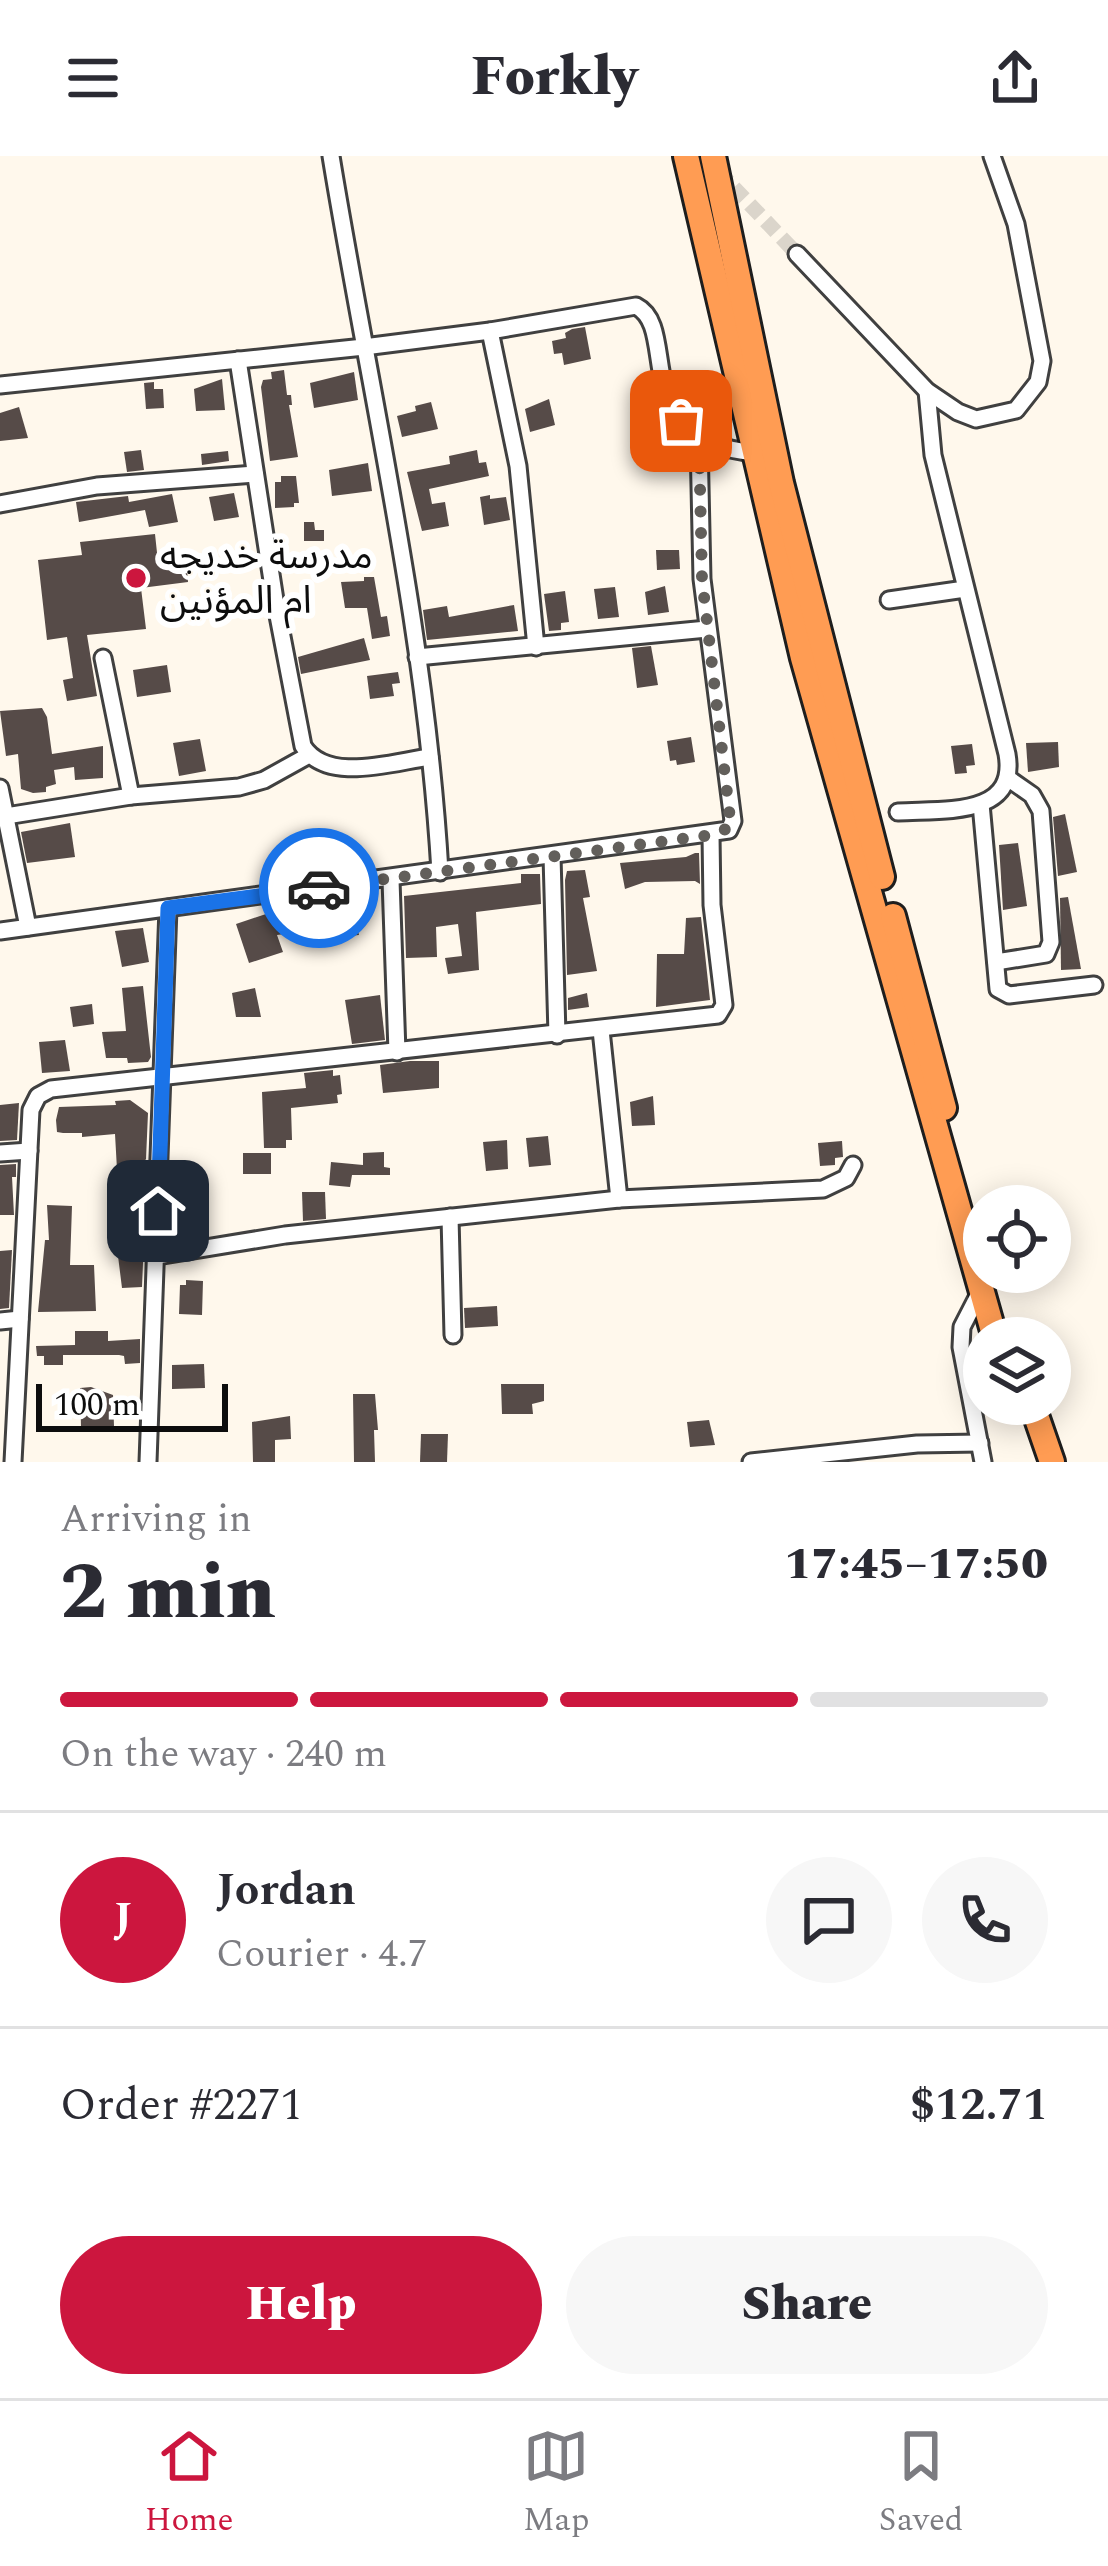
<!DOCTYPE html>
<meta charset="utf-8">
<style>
:root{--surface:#fff;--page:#f7f7f7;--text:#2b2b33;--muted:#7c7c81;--line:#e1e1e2;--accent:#cc163e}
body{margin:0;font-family:Spectral,"Noto Sans Arabic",serif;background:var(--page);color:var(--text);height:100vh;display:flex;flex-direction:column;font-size:45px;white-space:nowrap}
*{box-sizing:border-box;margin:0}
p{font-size:39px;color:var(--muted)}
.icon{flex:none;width:66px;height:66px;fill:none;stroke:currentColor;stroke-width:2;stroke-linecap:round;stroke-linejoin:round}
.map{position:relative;height:1306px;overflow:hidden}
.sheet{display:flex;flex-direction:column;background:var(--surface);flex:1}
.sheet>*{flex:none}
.fabs{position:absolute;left:963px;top:1029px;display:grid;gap:24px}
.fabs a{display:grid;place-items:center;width:108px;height:108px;border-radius:50%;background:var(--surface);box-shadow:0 6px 30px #0003;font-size:60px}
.scale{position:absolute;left:36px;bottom:30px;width:192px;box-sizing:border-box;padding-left:12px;border:6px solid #0d0d0d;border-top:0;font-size:33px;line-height:42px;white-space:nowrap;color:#0d0d0d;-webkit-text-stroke:9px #fff;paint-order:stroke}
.pin{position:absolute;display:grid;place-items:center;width:102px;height:102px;color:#fff;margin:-51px;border-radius:24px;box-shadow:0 6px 18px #0006}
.courier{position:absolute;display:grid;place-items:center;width:120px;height:120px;margin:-60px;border:9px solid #1a73e8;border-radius:50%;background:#fff;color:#222;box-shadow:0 3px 15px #0007}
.headline em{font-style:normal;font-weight:800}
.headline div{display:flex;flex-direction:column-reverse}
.headline{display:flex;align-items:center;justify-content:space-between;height:204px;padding:0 60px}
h1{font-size:78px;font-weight:800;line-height:90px}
.bar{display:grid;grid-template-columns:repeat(4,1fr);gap:18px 12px;align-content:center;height:144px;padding:0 60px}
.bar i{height:15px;border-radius:9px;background:var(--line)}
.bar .selected{background:var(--accent)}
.bar p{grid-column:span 4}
.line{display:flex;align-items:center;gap:30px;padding:0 60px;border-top:3px solid var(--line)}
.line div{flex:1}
.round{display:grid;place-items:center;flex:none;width:126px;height:126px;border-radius:63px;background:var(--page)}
.action{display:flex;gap:24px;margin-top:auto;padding:24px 60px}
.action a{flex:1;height:138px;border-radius:72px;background:var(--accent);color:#fff;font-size:48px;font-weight:800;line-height:138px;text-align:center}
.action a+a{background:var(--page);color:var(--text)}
header{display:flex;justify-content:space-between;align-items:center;height:156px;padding:0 60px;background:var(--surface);font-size:54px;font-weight:800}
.dock{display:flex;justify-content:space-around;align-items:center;height:168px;border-top:3px solid var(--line);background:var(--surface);font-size:33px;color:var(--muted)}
.dock a{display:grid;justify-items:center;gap:6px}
.dock .selected{color:var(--accent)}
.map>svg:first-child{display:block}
.building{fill:#564b48}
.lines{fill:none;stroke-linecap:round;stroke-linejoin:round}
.minor-tunnel{stroke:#dbd5cb;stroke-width:15;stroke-dasharray:15 8;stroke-linecap:butt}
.minor-casing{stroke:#404040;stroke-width:21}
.trunk-casing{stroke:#1e1e1e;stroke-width:30}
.minor{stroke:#fff;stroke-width:15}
.trunk{stroke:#ff9c53;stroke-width:24}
.done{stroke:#625f5b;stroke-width:12;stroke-dasharray:0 21.6}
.route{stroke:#1a73e8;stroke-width:15}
.poi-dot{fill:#cc163e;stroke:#fff;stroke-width:4.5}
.labels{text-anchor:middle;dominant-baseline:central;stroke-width:12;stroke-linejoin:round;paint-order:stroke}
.poi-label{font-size:39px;fill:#0d0d0d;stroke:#fff;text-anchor:start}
</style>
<header><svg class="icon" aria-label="menu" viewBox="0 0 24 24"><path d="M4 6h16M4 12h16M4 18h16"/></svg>Forkly<svg class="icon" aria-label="share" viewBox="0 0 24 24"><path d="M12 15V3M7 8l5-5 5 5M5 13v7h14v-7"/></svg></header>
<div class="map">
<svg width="1108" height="1306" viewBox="0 0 1108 1306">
<rect width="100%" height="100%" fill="#fff8ec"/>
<g class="building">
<polygon points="585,171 591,203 564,209 562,197 554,198 552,185 566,182 565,177 572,173"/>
<polygon points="284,214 287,239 291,239 292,249 289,249 298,301 270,305 261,231 263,224 272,223 271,216"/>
<polygon points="354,216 358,244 314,252 310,227"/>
<polygon points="222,223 225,254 196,255 194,233"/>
<polygon points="154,226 154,233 163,233 164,252 146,253 144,227"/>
<polygon points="549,243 555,269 530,276 525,253"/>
<polygon points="431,246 438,273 402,281 397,260 416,255 415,250"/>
<polygon points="19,251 28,282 0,285 0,257"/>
<polygon points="141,294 144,314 127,316 124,296"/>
<polygon points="477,294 479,307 486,306 489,320 429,333 432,348 445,346 449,370 422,375 407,316 450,308 449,300"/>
<polygon points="228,295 229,305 202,309 201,298"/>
<polygon points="368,307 372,335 332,340 329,314"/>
<polygon points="281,320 296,320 299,347 294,347 294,351 275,352 275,326 281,326"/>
<polygon points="234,337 239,361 214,365 209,341"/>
<polygon points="172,338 178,366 149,371 145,354 79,366 76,346 128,340 129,346"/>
<polygon points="490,339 490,343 506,341 510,364 484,369 480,341"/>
<polygon points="304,366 314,366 315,374 324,374 324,385 304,385"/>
<polygon points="155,378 158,406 186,403 188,426 141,432 146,473 87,479 97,540 67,545 63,524 73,522 67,481 47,484 38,404 82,399 80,386"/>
<polygon points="656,394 679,394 680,413 657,414"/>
<polygon points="364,421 374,421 381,461 387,460 390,480 372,483 367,452 345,452 341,426 364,425"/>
<polygon points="665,430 669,456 648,459 645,436"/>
<polygon points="615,431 619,461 598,463 594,433"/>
<polygon points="565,435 569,466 561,467 561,474 549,475 544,438"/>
<polygon points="514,449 518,475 427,484 423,454 447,450 449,461"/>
<polygon points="364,482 370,504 301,518 298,501"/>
<polygon points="651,490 658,529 637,532 632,492"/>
<polygon points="167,509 171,536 137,541 133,514"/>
<polygon points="398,516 400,527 392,528 394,540 370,543 367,520"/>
<polygon points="42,552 47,561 52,598 103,590 103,622 75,624 74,611 54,614 56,628 46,631 46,636 33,637 21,633 18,598 6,600 0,555"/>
<polygon points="691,581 695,606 677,609 676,604 670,605 667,585"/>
<polygon points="200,583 206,615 179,620 173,587"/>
<polygon points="1058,586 1059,611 1028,616 1026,587"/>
<polygon points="972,588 975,609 966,610 967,617 955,618 951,590"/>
<polygon points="1065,658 1077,716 1058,720 1053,661"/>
<polygon points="70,667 75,701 27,707 21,676"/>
<polygon points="1018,687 1027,750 1003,754 999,689"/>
<polygon points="695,697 699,697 700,728 695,725 645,726 625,733 620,707 686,701"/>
<polygon points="585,714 590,741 583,742 597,815 567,819 565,724 567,715"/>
<polygon points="521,718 540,718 541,748 476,756 479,814 448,818 445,802 462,800 458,768 436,771 437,801 406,802 404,740 521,727"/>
<polygon points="350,741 359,779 348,780 347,770 277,779 283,796 249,807 236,768 269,757 271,762 289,757 288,748"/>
<polygon points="1068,741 1081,813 1061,814 1060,742"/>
<polygon points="701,761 710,844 656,851 657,798 684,798 686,762"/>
<polygon points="143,772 149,806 122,811 115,775"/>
<polygon points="143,830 151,901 148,906 128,907 127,902 106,902 102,876 126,875 122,832"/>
<polygon points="255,832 261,861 236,861 232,837"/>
<polygon points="587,837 589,851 568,854 568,842"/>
<polygon points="380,839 385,884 352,888 345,844"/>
<polygon points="92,848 94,868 73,871 70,851"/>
<polygon points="65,884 70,915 42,917 39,886"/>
<polygon points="410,905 439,905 439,932 383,937 380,909"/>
<polygon points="333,914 333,920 340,919 342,938 337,939 338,947 291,952 292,984 286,984 286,992 264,992 262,936 306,932 304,917"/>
<polygon points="653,940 655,969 632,970 630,946"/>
<polygon points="130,944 148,957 146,1003 140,1012 144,1049 139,1050 144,1083 142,1131 122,1132 114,1068 120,1067 115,978 82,981 82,977 63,977 57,976 56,964 59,951 116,949 115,945"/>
<polygon points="19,947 17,984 0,985 0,949"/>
<polygon points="548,980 551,1009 529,1011 526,982"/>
<polygon points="507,984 508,1013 486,1015 483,986"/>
<polygon points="842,985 843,1001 835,1002 835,1009 820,1010 818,987"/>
<polygon points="384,996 384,1011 390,1012 390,1019 352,1019 350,1031 329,1029 331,1006 363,1009 363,997"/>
<rect x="243" y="997" width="28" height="21"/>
<polygon points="16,1008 16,1021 12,1021 14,1059 0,1059 0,1009"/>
<polygon points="302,1036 325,1036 326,1063 303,1065"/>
<polygon points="47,1049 72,1050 70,1109 94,1109 96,1155 38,1156 45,1084 49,1084"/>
<polygon points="12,1094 9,1152 0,1153 0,1095"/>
<polygon points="186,1124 203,1125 202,1159 179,1158 180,1129 186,1129"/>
<polygon points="497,1150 498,1170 465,1172 464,1152"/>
<polygon points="75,1175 108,1175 108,1185 140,1183 140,1207 125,1208 124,1200 119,1199 63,1199 63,1209 44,1209 44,1200 37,1200 36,1190 75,1189"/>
<polygon points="204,1208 205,1232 172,1233 172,1209"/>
<polygon points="501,1228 544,1228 544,1245 532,1248 533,1258 502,1258"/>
<polygon points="91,1231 113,1239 114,1270 81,1271 80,1232"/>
<polygon points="353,1238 375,1238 378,1274 374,1274 375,1306 354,1306"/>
<polygon points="290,1260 291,1283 275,1284 275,1306 253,1306 252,1266"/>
<polygon points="709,1264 715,1289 690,1291 687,1266"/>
<polygon points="421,1278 448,1278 447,1306 420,1306"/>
</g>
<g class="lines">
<polyline class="minor-tunnel" points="718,15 797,98"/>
<defs>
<g id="minor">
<path d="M331,0C370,238 426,474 440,716"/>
<polyline points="797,98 927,235 958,256 976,263 1016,254 1038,226 1042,205 1016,68 992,0"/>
<polyline points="490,175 518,310 536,491"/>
<path d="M238,204L275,444L303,590C327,628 392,606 430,601"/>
<path d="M0,229L364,191L490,175L636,150C682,173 623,287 758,297"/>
<polyline points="0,348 97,330 255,318"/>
<polyline points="889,444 965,433"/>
<polyline points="417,501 707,473"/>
<polyline points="103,502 131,640"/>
<polyline points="0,632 28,771"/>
<polyline points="981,648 998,833 1009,839 1094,829"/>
<path d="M898,656C942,653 1018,662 1007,598L933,299L927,235"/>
<polyline points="6,660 131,640 239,631 264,624 309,599"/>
<polyline points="552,700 557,879"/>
<polyline points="391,724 397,896"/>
<polyline points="0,775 729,674 733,665 702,423 699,284"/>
<polyline points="996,806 1046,798 1051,786 1041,655 1032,639 1009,623"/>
<polyline points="601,874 619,1043"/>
<polyline points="0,997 29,995"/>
<polyline points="450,1061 453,1179"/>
<polyline points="157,1100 285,1079 619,1043 823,1033 846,1022 853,1009"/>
<polyline points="980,1136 962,1171 961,1191 983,1306"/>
<polyline points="0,1165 20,1163"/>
<polyline points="13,1306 31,954 38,940 51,933 718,859 724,849 712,749 711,679"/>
<polyline points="148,1306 168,752"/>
<polyline points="751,1306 917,1288 980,1287"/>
</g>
<g id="trunk">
<polyline points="686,0 803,502 995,1182"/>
<polyline points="713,0 781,327 882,721"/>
<polyline points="893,760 944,952"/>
<polyline points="1032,1248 1052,1306"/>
</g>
</defs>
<use href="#minor" class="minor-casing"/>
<use href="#trunk" class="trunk-casing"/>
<use href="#minor" class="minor"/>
<use href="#trunk" class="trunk"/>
</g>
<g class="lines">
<polyline class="done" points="319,732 711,679 731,671 702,423 699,284 681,265"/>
<polyline class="route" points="158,1055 168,752 319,732"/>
</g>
<circle class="poi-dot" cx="136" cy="422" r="12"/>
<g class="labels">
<g class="poi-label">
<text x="160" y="400">مدرسة خديجه<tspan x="160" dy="45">ام المؤنين</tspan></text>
</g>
</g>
</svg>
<div class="fabs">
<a><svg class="icon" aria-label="locate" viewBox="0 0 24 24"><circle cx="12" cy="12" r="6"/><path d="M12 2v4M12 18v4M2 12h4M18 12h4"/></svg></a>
<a><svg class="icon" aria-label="layers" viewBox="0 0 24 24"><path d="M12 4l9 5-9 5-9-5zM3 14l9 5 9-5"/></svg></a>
</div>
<div class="scale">100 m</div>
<div class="pin" style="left:681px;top:265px;background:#ea580c"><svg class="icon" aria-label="bag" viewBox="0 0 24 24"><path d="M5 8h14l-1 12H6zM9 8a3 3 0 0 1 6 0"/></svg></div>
<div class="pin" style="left:158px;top:1055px;background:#1f2937"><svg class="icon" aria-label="home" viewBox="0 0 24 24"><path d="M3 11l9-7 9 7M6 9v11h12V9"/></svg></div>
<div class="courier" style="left:319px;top:732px"><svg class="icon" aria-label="car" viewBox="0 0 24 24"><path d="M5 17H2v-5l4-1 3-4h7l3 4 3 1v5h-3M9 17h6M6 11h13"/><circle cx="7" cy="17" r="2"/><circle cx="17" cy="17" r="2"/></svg></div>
</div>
<section class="sheet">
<div class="headline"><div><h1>2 min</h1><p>Arriving in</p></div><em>17:45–17:50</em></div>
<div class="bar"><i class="selected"></i><i class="selected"></i><i class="selected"></i><i></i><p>On the way · 240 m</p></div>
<div class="line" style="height:216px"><b class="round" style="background:var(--accent);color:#fff">J</b><div><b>Jordan</b><p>Courier · 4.7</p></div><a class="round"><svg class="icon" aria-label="chat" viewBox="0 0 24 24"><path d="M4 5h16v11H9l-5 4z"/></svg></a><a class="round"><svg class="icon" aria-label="phone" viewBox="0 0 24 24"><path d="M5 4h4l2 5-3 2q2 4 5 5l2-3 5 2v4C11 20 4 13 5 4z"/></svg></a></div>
<div class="line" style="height:156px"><div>Order #2271</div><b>$12.71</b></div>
<div class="action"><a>Help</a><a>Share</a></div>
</section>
<nav class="dock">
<a class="selected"><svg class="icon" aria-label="home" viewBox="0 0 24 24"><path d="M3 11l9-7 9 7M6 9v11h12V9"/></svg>Home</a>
<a><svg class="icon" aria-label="map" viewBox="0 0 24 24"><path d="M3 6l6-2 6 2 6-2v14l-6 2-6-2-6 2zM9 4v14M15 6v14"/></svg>Map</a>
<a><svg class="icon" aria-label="saved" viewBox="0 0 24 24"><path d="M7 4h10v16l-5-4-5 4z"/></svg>Saved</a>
</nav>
